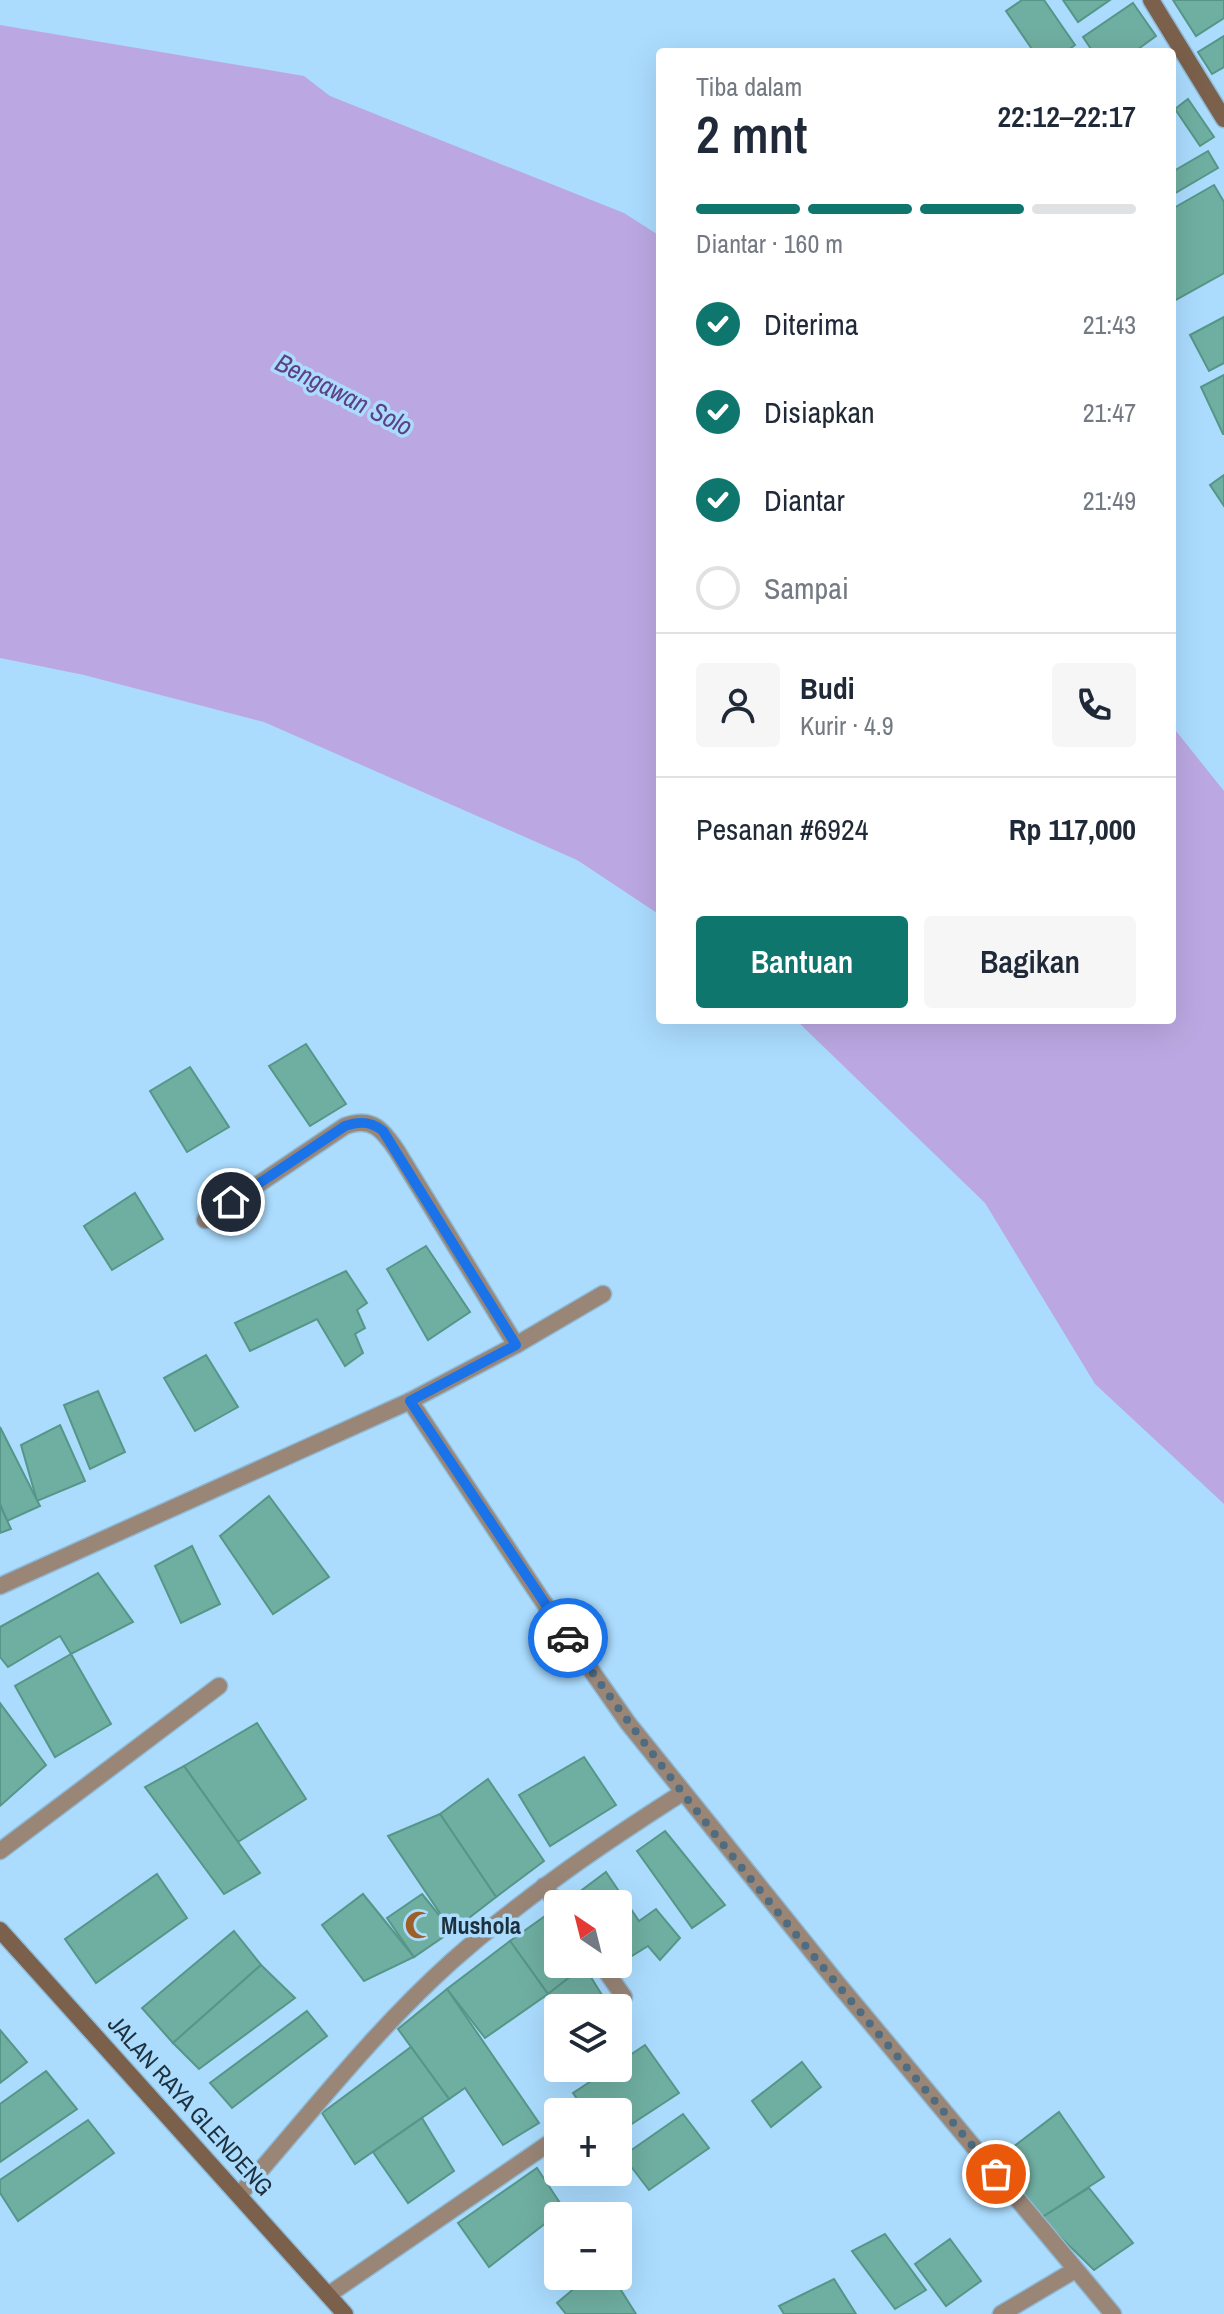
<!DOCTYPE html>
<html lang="id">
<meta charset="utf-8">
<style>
:root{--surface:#fff;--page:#f6f6f7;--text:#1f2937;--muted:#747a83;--line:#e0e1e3;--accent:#0f766e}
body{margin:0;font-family:"Archivo Narrow",sans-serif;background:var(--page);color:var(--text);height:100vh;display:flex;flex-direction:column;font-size:30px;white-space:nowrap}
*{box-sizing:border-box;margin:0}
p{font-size:26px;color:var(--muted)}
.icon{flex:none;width:44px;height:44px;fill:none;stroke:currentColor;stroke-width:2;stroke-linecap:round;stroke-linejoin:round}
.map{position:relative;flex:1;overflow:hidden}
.side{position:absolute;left:656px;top:48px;width:520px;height:976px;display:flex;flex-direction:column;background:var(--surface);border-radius:8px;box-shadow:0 8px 32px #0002}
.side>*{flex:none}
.needle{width:52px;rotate:325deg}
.tools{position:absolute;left:544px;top:1890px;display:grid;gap:16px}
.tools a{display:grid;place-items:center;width:88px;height:88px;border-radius:8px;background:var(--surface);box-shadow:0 8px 32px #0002;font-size:40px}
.pin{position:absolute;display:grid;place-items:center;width:68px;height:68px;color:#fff;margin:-34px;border:4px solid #fff;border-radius:50%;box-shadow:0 2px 8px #0007}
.courier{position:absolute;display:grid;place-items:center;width:80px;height:80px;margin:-40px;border:6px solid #1a73e8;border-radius:50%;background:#fff;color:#222;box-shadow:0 2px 10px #0007}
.overview em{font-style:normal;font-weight:600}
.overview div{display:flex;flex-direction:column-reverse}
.overview{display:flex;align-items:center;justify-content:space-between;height:136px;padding:0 40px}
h1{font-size:52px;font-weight:600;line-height:60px}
.bar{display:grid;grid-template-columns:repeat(4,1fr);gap:12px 8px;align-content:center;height:96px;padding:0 40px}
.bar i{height:10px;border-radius:6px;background:var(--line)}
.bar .active{background:var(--accent)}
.bar p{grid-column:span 4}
.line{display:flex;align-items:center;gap:20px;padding:0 40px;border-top:2px solid var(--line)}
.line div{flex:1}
.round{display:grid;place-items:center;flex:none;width:84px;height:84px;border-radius:8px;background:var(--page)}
ol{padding:0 40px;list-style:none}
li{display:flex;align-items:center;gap:24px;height:88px}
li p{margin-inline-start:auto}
li .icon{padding:8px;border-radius:50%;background:var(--accent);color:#fff;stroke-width:4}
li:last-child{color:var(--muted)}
li i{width:44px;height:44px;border:4px solid var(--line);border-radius:50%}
.primary-button{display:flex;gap:16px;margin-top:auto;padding:16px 40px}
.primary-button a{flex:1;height:92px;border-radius:8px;background:var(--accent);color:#fff;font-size:32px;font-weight:600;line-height:92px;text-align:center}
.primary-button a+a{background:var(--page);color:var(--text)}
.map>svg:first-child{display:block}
.water{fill:#bba8e2}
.building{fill:#6fafa1;stroke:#569689;stroke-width:2}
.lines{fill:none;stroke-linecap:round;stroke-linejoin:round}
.street-casing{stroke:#8fbad7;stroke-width:19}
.secondary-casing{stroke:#8fbad7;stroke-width:19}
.street{stroke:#998677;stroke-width:16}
.secondary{stroke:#7b604b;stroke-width:16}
.done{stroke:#4f6c81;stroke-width:8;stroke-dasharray:0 14.4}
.route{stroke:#1a73e8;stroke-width:10}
.labels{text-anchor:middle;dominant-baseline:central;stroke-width:7;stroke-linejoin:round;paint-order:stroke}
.poi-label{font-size:24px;font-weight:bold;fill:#1d303d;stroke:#abdcfe;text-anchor:start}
.street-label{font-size:24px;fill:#1d303d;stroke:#abdcfe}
.water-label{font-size:26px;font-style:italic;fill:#5c4187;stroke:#abdcfe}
</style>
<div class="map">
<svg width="1224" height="2314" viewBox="0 0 1224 2314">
<rect width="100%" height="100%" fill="#abdcfe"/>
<g class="water">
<polygon points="0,25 304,76 330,96 624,213 660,236 660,915 577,860 264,722 84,675 0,658"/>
<polygon points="1172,726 1224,791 1224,1504 1095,1384 985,1203 796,1020 1172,1020"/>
</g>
<g class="building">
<polygon points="1022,0 1044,0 1075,45 1065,52 1034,52 1006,11"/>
<polygon points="1063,0 1110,0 1078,22"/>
<polygon points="1173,0 1224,0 1224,18 1196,36"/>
<polygon points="1133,3 1156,36 1134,52 1093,52 1083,37"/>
<polygon points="1224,36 1224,67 1212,74 1198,52"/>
<polygon points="1188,99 1214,137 1200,146 1175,109"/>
<polygon points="1208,151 1218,168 1172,195 1172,172"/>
<polygon points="1214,185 1224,202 1224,273 1172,302 1172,209"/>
<polygon points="1224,317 1224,363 1209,371 1190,335"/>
<polygon points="1224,375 1224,434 1223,434 1201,387"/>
<polygon points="1224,475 1224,506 1210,485"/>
<polygon points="306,1044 346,1104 310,1126 269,1066"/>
<polygon points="190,1067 229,1127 187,1152 150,1091"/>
<polygon points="135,1193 163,1239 112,1270 84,1226"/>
<polygon points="426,1246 470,1312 428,1340 387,1269"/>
<polygon points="346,1271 367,1303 357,1310 365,1328 355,1334 363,1353 345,1366 317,1319 250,1351 235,1323"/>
<polygon points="206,1355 238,1407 195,1431 164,1378"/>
<polygon points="98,1391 125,1452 90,1469 64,1405"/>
<polygon points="60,1425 85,1481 37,1501 21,1445"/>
<polygon points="0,1427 40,1506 7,1521 0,1504"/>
<polygon points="269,1496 329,1577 273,1614 220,1536"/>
<polygon points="0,1505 11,1529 0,1533"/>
<polygon points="192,1546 220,1604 181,1623 155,1566"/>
<polygon points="98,1573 133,1622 71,1654 60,1636 8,1667 0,1657 0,1627"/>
<polygon points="71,1654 111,1724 55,1757 15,1686"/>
<polygon points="0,1703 46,1765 0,1806"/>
<polygon points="257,1723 306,1799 238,1842 184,1766"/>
<polygon points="584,1757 616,1805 550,1846 519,1795"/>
<polygon points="184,1766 260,1873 224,1894 145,1787"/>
<polygon points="488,1779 544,1861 496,1897 440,1814"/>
<polygon points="440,1814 496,1897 452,1931 388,1836"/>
<polygon points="665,1831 725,1905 692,1928 637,1851"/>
<polygon points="606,1872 639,1921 656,1909 680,1938 660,1960 648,1946 619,1964 618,1904 574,1904 570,1899"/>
<polygon points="157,1874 187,1918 96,1983 65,1939"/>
<polygon points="363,1894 414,1957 364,1981 322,1925"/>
<polygon points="422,1894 452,1931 414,1957 387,1918"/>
<polygon points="548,1914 558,1929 558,1964 583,1964 584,1966 548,1994 510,1941"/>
<polygon points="234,1931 261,1965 173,2043 142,2008"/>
<polygon points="510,1941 548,1994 485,2038 447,1989"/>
<polygon points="261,1965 295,1998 199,2069 173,2043"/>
<polygon points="584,1966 610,2008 558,2008 558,2011 548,1994"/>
<polygon points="447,1989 539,2123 503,2145 465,2088 449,2099 398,2029"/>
<polygon points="307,2011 327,2036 232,2108 210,2083"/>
<polygon points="0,2030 27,2062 0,2083"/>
<polygon points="645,2045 679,2093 618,2133 618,2112 586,2112 573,2093 611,2068 618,2068 618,2063"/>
<polygon points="411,2047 449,2099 355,2164 322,2113"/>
<polygon points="802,2062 821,2087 771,2127 752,2101"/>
<polygon points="46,2071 77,2109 0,2162 0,2104"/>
<polygon points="1059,2112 1104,2177 1041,2218 996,2160"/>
<polygon points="683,2114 709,2148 649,2190 623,2156"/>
<polygon points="422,2118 454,2171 408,2203 373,2152"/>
<polygon points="88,2120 114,2153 18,2221 0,2193 0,2180"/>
<polygon points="537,2168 564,2209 489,2267 458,2223"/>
<polygon points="1089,2188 1133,2243 1094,2270 1041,2218"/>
<polygon points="885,2234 926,2290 895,2309 852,2251"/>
<polygon points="950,2239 981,2281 946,2306 915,2264"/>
<polygon points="589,2276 612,2276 636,2314 566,2314 557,2303"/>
<polygon points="834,2279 856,2314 784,2314 779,2306"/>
</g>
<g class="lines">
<defs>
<g id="street">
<path d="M205,1220L345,1126C372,1116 383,1130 397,1151L516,1345"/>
<polyline points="410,1401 540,1597 628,1723 838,1984 1113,2314"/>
<polyline points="0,1586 410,1401 516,1345 603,1294"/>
<polyline points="0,1851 219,1686"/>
<polyline points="544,1886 558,1905"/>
<polyline points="601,1964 624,1997"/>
<path d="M240,2194C309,2115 374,2031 452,1961C523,1898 602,1844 682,1793"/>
<polyline points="328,2295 558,2137"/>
<polyline points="1001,2314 1075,2270"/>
</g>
<g id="secondary">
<polyline points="1151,0 1224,119"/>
<polyline points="0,1930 345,2314"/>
</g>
</defs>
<use href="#street" class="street-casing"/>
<use href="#secondary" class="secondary-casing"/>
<use href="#street" class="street"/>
<use href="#secondary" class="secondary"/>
</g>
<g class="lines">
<path class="done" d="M568,1638C699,1825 850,1999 996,2174"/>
<path class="route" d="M231,1202L345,1126C359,1121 371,1121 383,1131L516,1345L410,1401L568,1638"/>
</g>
<defs>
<symbol id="mosque-bare" viewBox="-9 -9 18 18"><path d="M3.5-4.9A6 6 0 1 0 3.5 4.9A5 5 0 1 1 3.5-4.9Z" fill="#9d5f25" stroke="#abdcfe" stroke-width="2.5" paint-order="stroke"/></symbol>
</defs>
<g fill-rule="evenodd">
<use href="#mosque-bare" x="399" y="1905" width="40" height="40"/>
</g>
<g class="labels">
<g class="poi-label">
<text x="441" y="1925">Mushola</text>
</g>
<g class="street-label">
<text transform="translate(191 2105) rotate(48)">JALAN RAYA GLENDENG</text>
</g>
<g class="water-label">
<text transform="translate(344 394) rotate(27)">Bengawan Solo</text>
</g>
</g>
</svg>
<div class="tools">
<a><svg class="needle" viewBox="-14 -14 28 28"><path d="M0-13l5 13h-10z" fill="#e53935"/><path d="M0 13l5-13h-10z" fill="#747a83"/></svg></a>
<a><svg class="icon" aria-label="layers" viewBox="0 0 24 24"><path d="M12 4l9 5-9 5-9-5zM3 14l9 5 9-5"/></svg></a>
<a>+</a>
<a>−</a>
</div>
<div class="pin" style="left:996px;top:2174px;background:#ea580c"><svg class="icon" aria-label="bag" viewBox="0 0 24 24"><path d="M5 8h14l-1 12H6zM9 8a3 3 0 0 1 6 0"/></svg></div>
<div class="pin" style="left:231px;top:1202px;background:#1f2937"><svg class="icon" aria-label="home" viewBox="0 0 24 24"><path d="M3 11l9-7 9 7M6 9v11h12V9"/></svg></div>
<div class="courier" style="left:568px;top:1638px"><svg class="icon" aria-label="car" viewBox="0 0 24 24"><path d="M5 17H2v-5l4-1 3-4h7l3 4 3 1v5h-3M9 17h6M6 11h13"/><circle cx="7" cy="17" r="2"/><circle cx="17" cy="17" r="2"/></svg></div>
<section class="side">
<div class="overview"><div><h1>2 mnt</h1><p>Tiba dalam</p></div><em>22:12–22:17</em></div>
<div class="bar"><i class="active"></i><i class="active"></i><i class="active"></i><i></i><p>Diantar · 160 m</p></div>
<ol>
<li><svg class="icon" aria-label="check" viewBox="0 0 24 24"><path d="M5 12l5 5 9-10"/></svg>Diterima<p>21:43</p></li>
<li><svg class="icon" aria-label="check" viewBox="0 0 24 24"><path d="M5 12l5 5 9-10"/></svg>Disiapkan<p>21:47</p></li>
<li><svg class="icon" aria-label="check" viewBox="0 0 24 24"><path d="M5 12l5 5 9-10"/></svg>Diantar<p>21:49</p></li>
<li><i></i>Sampai</li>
</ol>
<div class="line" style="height:144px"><a class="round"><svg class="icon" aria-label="person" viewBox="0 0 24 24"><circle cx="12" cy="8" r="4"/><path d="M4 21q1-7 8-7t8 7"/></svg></a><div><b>Budi</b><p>Kurir · 4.9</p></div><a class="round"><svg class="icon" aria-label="phone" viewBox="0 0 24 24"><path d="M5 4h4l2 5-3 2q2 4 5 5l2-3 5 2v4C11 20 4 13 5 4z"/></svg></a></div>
<div class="line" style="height:104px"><div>Pesanan #6924</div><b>Rp 117,000</b></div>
<div class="primary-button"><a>Bantuan</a><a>Bagikan</a></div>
</section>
</div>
